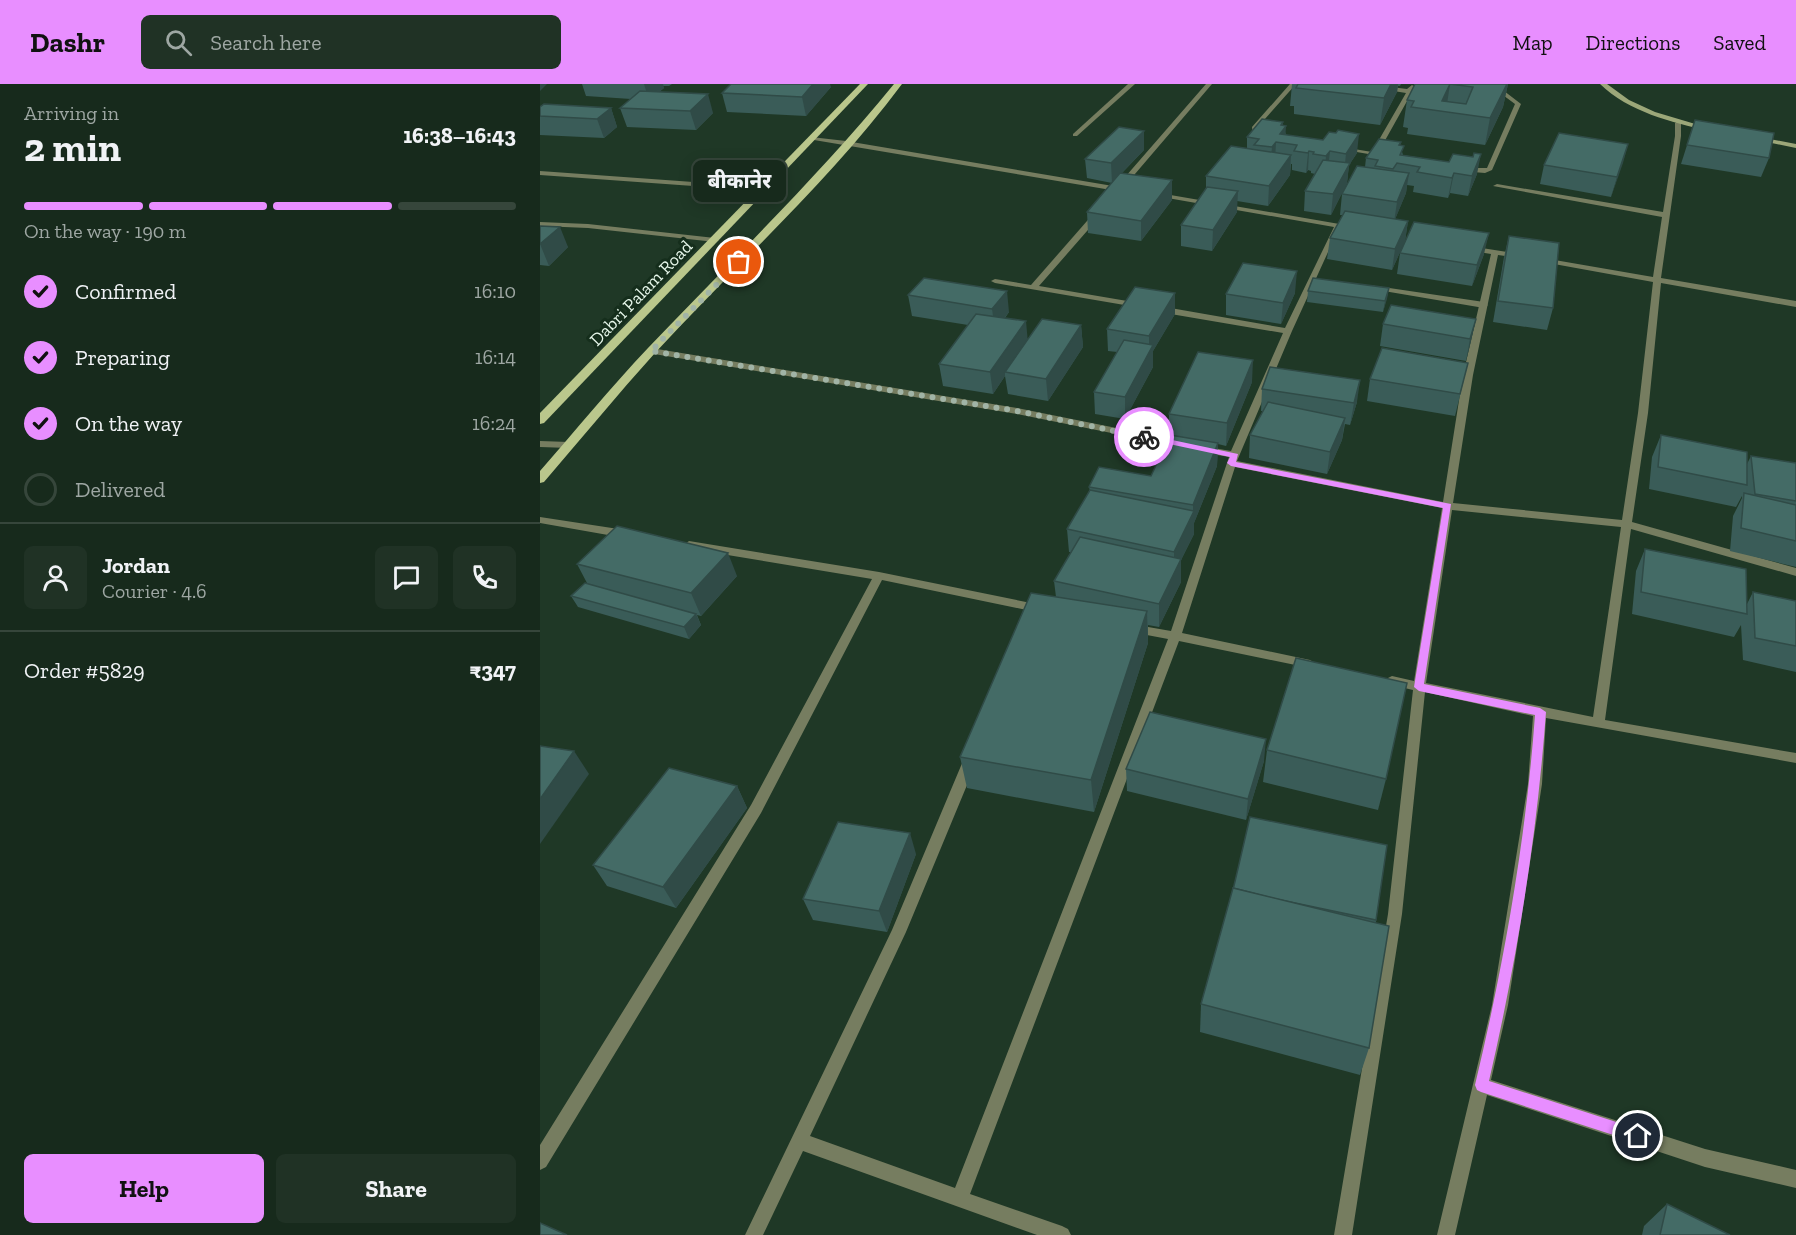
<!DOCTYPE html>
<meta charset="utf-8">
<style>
:root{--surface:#172a1c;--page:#203225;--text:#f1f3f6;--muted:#9ea7a3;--line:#36463b;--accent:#e88eff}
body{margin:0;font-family:"Zilla Slab","Noto Sans Devanagari",serif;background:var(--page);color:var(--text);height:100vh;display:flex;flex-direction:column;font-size:22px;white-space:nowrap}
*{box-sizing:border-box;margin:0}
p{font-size:20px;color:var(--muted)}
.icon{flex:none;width:33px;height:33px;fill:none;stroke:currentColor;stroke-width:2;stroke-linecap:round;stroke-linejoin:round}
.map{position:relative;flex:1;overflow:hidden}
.details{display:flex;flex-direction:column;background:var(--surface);width:540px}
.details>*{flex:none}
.pin{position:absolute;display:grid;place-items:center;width:51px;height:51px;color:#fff;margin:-26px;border:3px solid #fff;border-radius:50%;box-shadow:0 2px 6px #0007}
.courier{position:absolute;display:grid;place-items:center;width:60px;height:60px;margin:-30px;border:4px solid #e88eff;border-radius:50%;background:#fff;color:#222;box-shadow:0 2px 8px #0007}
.bubble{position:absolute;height:42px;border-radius:9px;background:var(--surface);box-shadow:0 3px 15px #0003,0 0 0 2px var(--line);font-size:20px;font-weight:800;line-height:42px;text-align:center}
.head em{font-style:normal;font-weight:800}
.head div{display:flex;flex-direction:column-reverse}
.head{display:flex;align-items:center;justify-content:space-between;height:102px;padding:0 24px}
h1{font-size:39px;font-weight:800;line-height:45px}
.bar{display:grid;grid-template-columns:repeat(4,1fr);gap:9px 6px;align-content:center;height:72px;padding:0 24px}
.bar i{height:8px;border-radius:4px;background:var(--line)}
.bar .on{background:var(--accent)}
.bar p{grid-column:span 4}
.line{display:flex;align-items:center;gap:15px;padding:0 24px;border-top:2px solid var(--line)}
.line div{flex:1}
.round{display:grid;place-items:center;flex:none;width:63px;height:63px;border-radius:9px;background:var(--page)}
ol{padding:0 24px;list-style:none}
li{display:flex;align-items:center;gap:18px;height:66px}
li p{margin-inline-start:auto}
li .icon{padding:6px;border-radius:50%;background:var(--accent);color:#111;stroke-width:4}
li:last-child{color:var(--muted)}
li i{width:33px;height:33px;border:3px solid var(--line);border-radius:50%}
.cta{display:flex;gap:12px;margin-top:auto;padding:12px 24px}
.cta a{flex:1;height:69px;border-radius:9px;background:var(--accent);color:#111;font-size:24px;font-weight:800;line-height:69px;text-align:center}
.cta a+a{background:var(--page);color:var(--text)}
header{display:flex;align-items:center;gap:36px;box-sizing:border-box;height:84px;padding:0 30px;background:var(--accent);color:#111}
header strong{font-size:28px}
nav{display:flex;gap:33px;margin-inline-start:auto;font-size:21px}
.search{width:420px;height:54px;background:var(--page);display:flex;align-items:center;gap:15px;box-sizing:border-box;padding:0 21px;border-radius:9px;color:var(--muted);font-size:22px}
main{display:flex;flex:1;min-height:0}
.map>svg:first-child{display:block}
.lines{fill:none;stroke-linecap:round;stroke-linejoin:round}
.lane{fill:#767d60;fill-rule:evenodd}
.street{fill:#767d60;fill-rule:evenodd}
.secondary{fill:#9ca779;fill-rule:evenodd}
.primary{fill:#bac78c;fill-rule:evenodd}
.wall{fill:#3a5c58}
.shaded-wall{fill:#304b47}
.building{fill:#446b66;stroke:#304b47;stroke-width:1.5;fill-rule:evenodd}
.route{fill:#e88eff}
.done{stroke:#a1b4a6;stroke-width:6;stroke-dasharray:0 10.8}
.labels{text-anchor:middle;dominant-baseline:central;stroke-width:6;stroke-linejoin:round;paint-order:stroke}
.far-street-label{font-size:18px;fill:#e7f7eb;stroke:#152e1c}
</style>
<header>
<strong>Dashr</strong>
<div class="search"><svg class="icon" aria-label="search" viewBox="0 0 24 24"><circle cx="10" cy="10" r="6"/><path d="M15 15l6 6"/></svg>Search here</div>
<nav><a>Map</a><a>Directions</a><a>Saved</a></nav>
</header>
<main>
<section class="details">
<div class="head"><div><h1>2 min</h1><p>Arriving in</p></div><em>16:38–16:43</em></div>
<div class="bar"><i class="on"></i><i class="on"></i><i class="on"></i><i></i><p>On the way · 190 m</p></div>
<ol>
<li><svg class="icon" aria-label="check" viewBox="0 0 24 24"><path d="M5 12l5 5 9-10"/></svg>Confirmed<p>16:10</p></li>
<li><svg class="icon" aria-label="check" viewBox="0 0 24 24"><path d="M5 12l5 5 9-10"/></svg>Preparing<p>16:14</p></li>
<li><svg class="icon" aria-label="check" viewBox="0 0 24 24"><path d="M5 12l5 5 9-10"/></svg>On the way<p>16:24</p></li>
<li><i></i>Delivered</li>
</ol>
<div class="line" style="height:108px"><a class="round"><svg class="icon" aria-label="person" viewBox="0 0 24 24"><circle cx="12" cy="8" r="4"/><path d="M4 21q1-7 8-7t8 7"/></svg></a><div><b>Jordan</b><p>Courier · 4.6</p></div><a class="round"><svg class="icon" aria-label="chat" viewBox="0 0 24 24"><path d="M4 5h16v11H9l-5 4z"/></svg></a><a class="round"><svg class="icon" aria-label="phone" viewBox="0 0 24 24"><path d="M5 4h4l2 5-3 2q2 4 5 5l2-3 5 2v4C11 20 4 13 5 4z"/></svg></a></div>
<div class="line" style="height:78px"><div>Order #5829</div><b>₹347</b></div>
<div class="cta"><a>Help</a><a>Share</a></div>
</section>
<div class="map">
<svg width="1256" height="1151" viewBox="0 0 1256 1151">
<rect width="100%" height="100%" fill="#1f3826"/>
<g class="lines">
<g class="lane">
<polygon points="588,0 595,0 537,52 533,52 533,50"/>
<polygon points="829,201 944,218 948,221 944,224 832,205 828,203"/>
</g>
<g class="street">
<polygon points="666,0 672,0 583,104 587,106 583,108 268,55 271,53 306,57 579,103 579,100"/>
<polygon points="750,0 756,0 717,44 718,49 727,53 727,55 713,51 712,43"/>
<polygon points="810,0 827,0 867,5 872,1 875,3 873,6 890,10 887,12 871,10 838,69 846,71 846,73 799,65 802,63 832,68 866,9"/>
<polygon points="948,0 955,0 981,20 952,86 945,89 921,87 921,85 923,84 947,84 975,20"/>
<path d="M1138,37L1141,39V52L1121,194L1256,217V223L1121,199L1108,329L1092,438L1256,484V492L1091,445L1065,636L1256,669V679L1006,634L1002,700L968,921L951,996L1165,1065L1256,1086V1104L1165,1083L947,1011L915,1151H897L952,921L988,700L993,632L885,608L862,830L812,1151H794L848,830L873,606L848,600L846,597L848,594L852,592L874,597L902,424L695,383L642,549L770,576L776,580L770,584L639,557L430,1110L522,1142L528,1145L531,1151H497L263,1067L223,1151H205L352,846L423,677L425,673L430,672L435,673L437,677L366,848L270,1052L415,1104L628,555L591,548L585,544L591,540L631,547L689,373L661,368L656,365L661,362L691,367L743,249L619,228L615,225L619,222L745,244L794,143L616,112L612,110L613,108L811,142L815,144L811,146L799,144L752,247L697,377L903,418L923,291L951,170L926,166L925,164L929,162L980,170L984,172L980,174L958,171L933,291L913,419L1082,436L1098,329L1113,198L1003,178L999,176L1003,174L1113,193L1122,133L953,102L957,100L1123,128L1135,52V39ZM912,426L1081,443L1053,633L886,599Z"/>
<polygon points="0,87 223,103 227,105 223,107 0,91"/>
<polygon points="554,129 561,131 499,202 599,219 603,222 602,224 455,199 451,197 455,195 491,201"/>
<polygon points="0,138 48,140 175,154 179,156 175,158 48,144 0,142"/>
<polygon points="111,264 477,324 641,357 646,360 641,363 477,330 108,269 108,265"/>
<polygon points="0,357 29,358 34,361 29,364 0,363"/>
<polygon points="0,433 85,446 90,450 85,454 0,439"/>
<polygon points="149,457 339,488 501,521 507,525 501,529 342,496 221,729 6,1083 0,1086 0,1061 211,721 332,495 145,464 144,461"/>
</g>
<g class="secondary">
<path d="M1060,0H1067L1089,16L1115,28L1172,45L1169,47C1131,38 1089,28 1060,0Z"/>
<polygon points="1219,53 1256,60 1256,64 1217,56 1217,54"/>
</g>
<g class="primary">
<polygon points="320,0 328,0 4,339 0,340 0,329"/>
<path d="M354,0H362C289,98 197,180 115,269C77,311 41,355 4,398L0,399V387C36,346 71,303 108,264C191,177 278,93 354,0Z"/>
</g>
</g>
<g class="wall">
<polygon points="42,0 132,0 129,2 123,2 124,4 119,8 173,29 156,46 87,43 80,24 91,15 46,12"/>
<polygon points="752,0 861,0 860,2 858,2 857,8 840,41 754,30 754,22 750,22"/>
<polygon points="875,0 968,0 963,23 945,61 867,50 868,44 863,43 867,16"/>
<polygon points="291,3 266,32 187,28 182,9"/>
<polygon points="0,23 71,24 77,43 64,54 0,51"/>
<polygon points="1155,36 1229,74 1221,93 1141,80"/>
<polygon points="743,41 746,51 817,69 809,81 807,99 791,131 764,127 765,107 775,90 771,89 771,87 768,86 766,89 752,86 752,80 751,80 750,91 728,122 697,117 697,128 672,167 641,162 641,141 666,106 666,92 707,64 707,53"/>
<polygon points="861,58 860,61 863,71 909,78 937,90 928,112 910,109 908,114 873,108 874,102 867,101 866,109 855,135 868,137 865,157 852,186 787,175 790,154 803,131 800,131 802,110 825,83 826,74"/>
<polygon points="1088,60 1071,113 1000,100 1004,81"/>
<polygon points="604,66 582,89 632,116 601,157 548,149 547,128 572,99 547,94 545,75"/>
<polygon points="0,142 28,163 9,182 0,181"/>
<polygon points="969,152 1013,224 1007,246 953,238 964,173"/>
<polygon points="860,169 944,170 932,202 857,190"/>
<polygon points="384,194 469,228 465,234 488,255 541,241 543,263 508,317 468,310 465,292 453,310 403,302 399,280 428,241 372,232 368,211"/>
<polygon points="849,204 843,228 767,218 768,207"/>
<polygon points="635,209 635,230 613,267 613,283 585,335 555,330 554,308 577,268 568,267 567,245"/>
<polygon points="755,209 741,240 686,231 686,210"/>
<polygon points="936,235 926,277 840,262 843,240"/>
<polygon points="928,279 915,332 827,317 830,295"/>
<polygon points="712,298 686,362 678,360 677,382 654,439 654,450 641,476 641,498 619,543 608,541 608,559 554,728 427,704 420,673 516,513 514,497 531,468 529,468 527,445 550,407 549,403 611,392 630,352 629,352 629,330"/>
<polygon points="722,305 817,318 810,341 805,340 802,356 787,390 709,374 710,351 723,327 721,327"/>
<polygon points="1121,351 1207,380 1211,372 1256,379 1256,483 1190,467 1193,432 1202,414 1202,412 1196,423 1109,405 1112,373"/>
<polygon points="1105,465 1207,520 1213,508 1256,517 1256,588 1203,576 1201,541 1194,553 1092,530 1096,487"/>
<polygon points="37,480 197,492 161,532 157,531 161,541 149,555 38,523 31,512 47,499"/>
<polygon points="727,666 846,695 838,726 723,698"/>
<polygon points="724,677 706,736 587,707 586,685"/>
<polygon points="197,702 207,724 136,824 67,802 53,781"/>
<polygon points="376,770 347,848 273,836 263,815"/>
<polygon points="693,806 836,836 829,964 820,991 660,948 661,920"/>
<polygon points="1127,1120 1190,1151 1102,1151 1104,1142"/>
</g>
<g class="shaded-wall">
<polygon points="0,0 7,0 0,7"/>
<polygon points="104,0 123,0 124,4 109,16"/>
<polygon points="273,0 290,0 291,3 266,32 262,13"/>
<polygon points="851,0 858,0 857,8 840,41 844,14"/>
<polygon points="910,0 906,27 902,17"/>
<polygon points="967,0 968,0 963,23 945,61 950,34"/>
<polygon points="168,10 173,29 156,46 150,27"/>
<polygon points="71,24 77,43 64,54 57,35"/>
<polygon points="743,38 743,46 746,42 745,59 740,50 741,41"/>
<polygon points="604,47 604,66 572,99 571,79"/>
<polygon points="819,50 817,69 809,81 807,99 791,131 793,110 804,89 806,70"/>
<polygon points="736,58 735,77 730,83 732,63"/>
<polygon points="1088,60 1083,79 1071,113 1077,93"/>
<polygon points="769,67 768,86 766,89 768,69"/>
<polygon points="790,67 788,87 784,91 786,72"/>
<polygon points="941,70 937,90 928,112 932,92"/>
<polygon points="751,71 750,91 728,122 729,102"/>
<polygon points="869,89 866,109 854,138 857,118"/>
<polygon points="914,89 910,109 908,114 912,94"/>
<polygon points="632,96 632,116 601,157 601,137"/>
<polygon points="698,107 697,128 672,167 673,146"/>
<polygon points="868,137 865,157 852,186 855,165"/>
<polygon points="20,143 28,163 9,182 0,160"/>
<polygon points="949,149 944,170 932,202 937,181"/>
<polygon points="757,187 755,209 741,240 743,219"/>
<polygon points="849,204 847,215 843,228 845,217"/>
<polygon points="467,207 469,228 455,246 452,225"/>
<polygon points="635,209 635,230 613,267 613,283 585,335 585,313 609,268 609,252"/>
<polygon points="936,235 931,257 926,277 930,255"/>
<polygon points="486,237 488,259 465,288 465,292 453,310 450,288"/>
<polygon points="541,241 543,263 508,317 506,295"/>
<polygon points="713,276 712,298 686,362 687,339"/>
<polygon points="820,296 817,318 810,341 814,319"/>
<polygon points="805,334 802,356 787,390 790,368"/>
<polygon points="678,359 677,382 654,439 654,450 641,476 641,498 619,543 619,520 634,489 634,468 653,430 653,421"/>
<polygon points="188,469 197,492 161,532 151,509"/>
<polygon points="607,527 608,559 554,728 551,696"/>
<polygon points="156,530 161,541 149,555 144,543"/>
<polygon points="726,655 724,677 706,736 708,715"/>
<polygon points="34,667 49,690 0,760 0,715"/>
<polygon points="197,702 207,724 136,824 123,803"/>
<polygon points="370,749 376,770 347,848 339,827"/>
</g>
<g class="building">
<polygon points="191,0 273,0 262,13 182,9"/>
<polygon points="758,0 851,0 844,14 756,4"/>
<path d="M875,0H967L950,34L871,23L874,17L867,16ZM910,0L933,3L926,20L902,17Z"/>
<polygon points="100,7 168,10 150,27 80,24"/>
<polygon points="4,20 71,24 57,35 0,32 0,23"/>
<polygon points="722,35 743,38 741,41 746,42 740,50 783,56 789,48 796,49 798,46 819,50 806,70 790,67 786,72 773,70 774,68 769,67 768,69 754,67 757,61 736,58 732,63 714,61 719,55 707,53"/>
<polygon points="1155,36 1234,49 1229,74 1147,61"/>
<polygon points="579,43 604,47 571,79 545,75"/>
<polygon points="1019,49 1088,60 1077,93 1004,81"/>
<polygon points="839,55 861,58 859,61 864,62 860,71 909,78 913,70 933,73 934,69 941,70 932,92 914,89 912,94 877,88 880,83 857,79 853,85 835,82 838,76 826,74"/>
<polygon points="691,62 751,71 729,102 666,92"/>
<polygon points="783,76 810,79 793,110 765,107"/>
<polygon points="817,82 869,89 857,118 802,110"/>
<polygon points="580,89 632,96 601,137 547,128"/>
<polygon points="667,103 698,107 673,146 641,141"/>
<polygon points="805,127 868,137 855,165 790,154"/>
<polygon points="874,138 949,149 937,181 860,169"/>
<polygon points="0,142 20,143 0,160"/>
<polygon points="969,152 1019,159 1013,224 958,217"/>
<polygon points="703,179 757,187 743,219 686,210"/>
<polygon points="384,194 467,207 452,225 368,211"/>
<polygon points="773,194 849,204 845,217 768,207"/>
<polygon points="595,203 635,209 609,252 567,245"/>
<polygon points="851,221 936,235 930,255 843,240"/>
<polygon points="436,230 486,237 450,288 399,280"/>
<polygon points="502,235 541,241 506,295 465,288"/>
<polygon points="584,256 613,261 585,313 554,308"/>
<polygon points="842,264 928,279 920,310 830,295"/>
<polygon points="658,268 713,276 687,339 629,330"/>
<polygon points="730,283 820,296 814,319 722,305"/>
<polygon points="728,318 805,334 790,368 710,351"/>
<polygon points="630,351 678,359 653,421 549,403 559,383 611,392"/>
<polygon points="1121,351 1207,368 1207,401 1118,383"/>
<polygon points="1211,372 1256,379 1256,417 1215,410"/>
<polygon points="550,406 654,427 634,468 527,445"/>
<polygon points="1204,409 1256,421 1256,457 1201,444"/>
<polygon points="77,442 188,469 151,509 37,480"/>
<polygon points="540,453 641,475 619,520 514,497"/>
<polygon points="1105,465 1206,485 1207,530 1101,508"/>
<polygon points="45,499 156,530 144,543 31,512"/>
<polygon points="1213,508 1256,517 1256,562 1215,554"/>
<polygon points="491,509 607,527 551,696 420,673"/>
<polygon points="756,574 867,599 846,695 727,666"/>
<polygon points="610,628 726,655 708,715 586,685"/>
<polygon points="0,662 34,667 0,715"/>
<polygon points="129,684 197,702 123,803 53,781"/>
<polygon points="710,733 847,761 836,836 736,815 693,804 693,806"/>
<polygon points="298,738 370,749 339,827 263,815"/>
<polygon points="693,804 849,842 829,964 661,920"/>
<polygon points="1127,1120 1190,1151 1120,1151"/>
<polygon points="0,1139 27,1151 0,1151"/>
</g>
<path class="route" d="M604,350L698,370L696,378L911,420L884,600L1000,624L1006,628C997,752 977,876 949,997L1098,1045L1102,1047L1104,1052L1102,1057L1098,1059L941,1008L937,1006L935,1001C964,880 986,755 995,631L879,607L874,603L903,424L691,382L687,379L690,373L601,354L600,353Z"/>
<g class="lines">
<polyline class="done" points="199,178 111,267 477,327 604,353"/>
</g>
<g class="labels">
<g class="far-street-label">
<text transform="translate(101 209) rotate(-46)">Dabri Palam Road</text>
</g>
</g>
</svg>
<div class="pin" style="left:199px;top:178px;background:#ea580c"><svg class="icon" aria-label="bag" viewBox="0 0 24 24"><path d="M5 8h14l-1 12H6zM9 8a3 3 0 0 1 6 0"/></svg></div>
<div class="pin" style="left:1098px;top:1052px;background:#1f2937"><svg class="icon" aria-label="home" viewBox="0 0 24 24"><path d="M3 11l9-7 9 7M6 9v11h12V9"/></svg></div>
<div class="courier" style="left:604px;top:353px"><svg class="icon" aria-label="bike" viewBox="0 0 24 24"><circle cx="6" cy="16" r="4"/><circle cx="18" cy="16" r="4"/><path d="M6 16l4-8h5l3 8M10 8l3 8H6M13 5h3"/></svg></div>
<div class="bubble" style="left:153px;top:76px;width:93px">बीकानेर</div>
</div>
</main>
